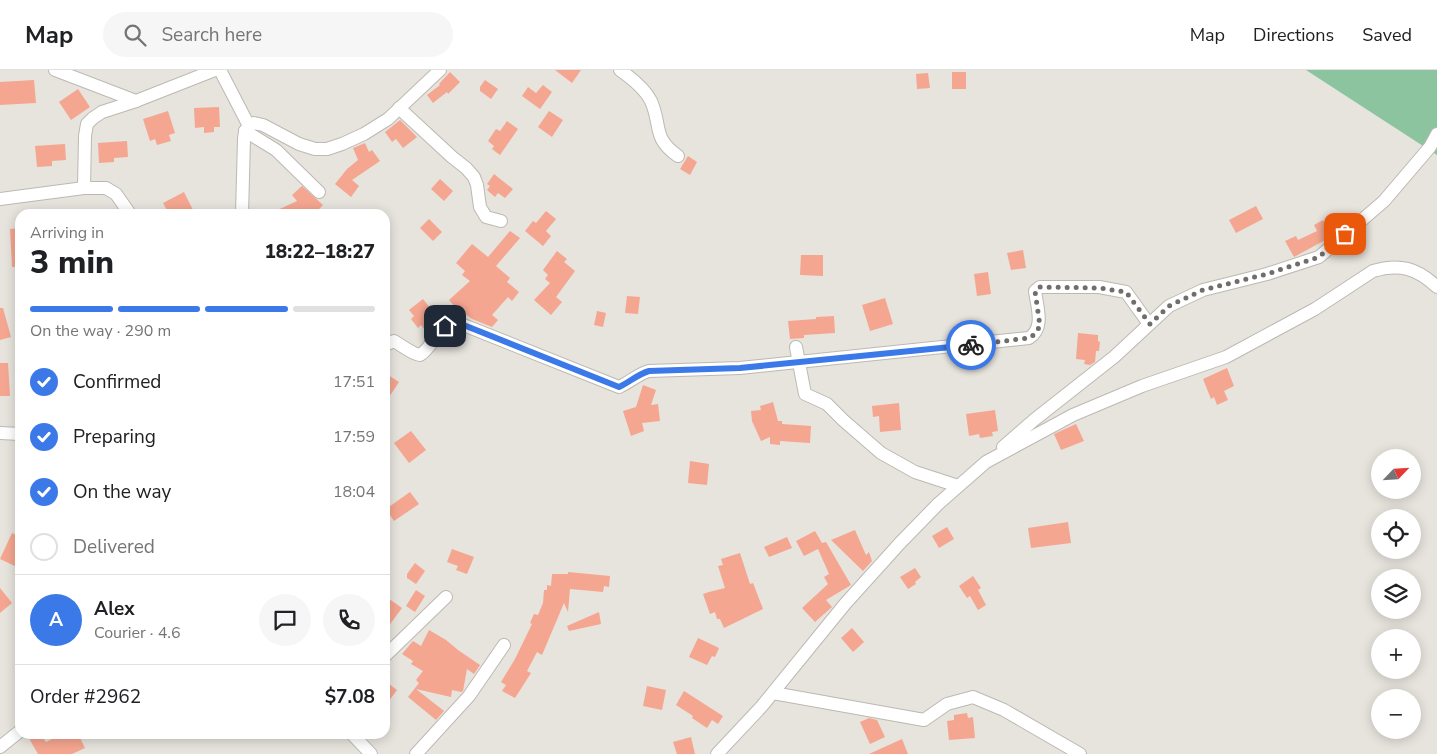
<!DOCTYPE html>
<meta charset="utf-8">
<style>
:root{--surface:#fff;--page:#f6f6f6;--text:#202124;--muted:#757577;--line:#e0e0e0;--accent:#3c79e8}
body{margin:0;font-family:"Nunito Sans",sans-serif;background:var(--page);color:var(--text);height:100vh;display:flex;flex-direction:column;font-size:19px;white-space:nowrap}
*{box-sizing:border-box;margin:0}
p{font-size:16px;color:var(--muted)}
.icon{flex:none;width:28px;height:28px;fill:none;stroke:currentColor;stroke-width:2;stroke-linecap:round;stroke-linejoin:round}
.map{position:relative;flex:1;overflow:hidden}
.sheet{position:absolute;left:15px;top:139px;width:375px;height:530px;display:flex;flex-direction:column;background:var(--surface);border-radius:15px;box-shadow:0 2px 12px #0003}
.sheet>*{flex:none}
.needle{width:32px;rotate:65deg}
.fabs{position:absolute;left:1371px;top:379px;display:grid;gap:10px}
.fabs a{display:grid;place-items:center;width:50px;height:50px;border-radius:50%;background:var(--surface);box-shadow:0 2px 12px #0003;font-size:25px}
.pin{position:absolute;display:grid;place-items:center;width:42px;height:42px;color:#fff;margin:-21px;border-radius:10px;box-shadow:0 2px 8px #0006}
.courier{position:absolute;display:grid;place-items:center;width:50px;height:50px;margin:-25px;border:4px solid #3c79e8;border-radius:50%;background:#fff;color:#222;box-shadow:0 1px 6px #0007}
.head em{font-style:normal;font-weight:800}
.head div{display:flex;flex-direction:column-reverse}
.head{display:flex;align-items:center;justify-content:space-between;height:85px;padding:0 15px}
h1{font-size:32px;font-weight:800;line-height:38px}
.bar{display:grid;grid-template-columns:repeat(4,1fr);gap:8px 5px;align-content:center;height:60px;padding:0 15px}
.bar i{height:6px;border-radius:4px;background:var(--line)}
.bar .selected{background:var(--accent)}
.bar p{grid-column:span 4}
.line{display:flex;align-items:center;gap:12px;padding:0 15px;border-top:1px solid var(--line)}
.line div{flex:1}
.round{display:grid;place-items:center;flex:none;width:52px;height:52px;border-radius:26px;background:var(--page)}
ol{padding:0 15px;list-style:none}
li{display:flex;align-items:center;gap:15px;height:55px}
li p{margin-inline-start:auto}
li .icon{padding:5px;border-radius:50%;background:var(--accent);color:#fff;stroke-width:4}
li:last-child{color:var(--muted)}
li i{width:28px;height:28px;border:2px solid var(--line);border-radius:50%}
header{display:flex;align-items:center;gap:30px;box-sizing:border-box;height:70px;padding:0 25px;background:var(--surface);border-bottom:1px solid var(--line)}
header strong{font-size:24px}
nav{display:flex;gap:28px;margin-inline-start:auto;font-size:18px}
.search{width:350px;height:45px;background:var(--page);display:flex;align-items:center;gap:12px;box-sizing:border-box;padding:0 18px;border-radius:28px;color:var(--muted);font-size:19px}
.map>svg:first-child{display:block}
.green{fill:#8bc49e}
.building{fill:#f5a690}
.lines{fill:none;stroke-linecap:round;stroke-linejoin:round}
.minor-casing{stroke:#bcb9b3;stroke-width:14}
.minor{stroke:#fff;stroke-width:12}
.done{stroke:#706e6b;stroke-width:5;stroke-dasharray:0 9}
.route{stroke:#3c79e8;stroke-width:6}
</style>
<header>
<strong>Map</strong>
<div class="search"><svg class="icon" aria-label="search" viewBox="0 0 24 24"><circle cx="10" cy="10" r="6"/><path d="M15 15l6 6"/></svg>Search here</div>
<nav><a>Map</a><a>Directions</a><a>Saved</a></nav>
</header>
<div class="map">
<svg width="1437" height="684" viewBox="0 0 1437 684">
<rect width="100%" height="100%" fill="#e7e3dd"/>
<polygon class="green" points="1306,0 1437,0 1437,85"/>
<g class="building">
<polygon points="555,0 581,0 572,13"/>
<polygon points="450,2 460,12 448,24 447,22 433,33 427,25 440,15 439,14"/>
<rect x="952" y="2" width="14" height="17"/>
<polygon points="928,3 930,18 917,19 916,4"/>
<polygon points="34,10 36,33 0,35 0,12"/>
<polygon points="485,10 498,19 491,29 480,21 480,17"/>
<polygon points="543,15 552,22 540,39 522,26 528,17 536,23"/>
<polygon points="78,19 90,37 71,50 59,32"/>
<polygon points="219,37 220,57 214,57 214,62 204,63 204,57 195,58 194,38"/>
<polygon points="168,41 175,63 169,65 171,71 157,75 155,69 150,71 143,49"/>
<polygon points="549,41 563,50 552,67 538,57"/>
<polygon points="400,50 417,67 403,78 396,69 392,72 385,62"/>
<polygon points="507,51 518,59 500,85 492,79 494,76 488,71 496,59 500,61"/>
<polygon points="127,71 128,87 114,88 114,92 99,93 98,73"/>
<polygon points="365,73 369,82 372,80 380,91 352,110 359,116 351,127 335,114 347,99 358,90 353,78"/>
<polygon points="65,74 66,90 52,91 52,96 37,97 35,76"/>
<polygon points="688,86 697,92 690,105 680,99"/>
<polygon points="494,104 513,119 505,128 498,123 495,127 487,120 490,116 487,114"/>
<polygon points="440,109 453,121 444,131 431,119"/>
<polygon points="302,116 323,135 314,144 269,144 297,131 292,125"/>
<polygon points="184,122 193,140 187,144 169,144 163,133"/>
<polygon points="1256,136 1263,149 1236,163 1229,150"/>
<polygon points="546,141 556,149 546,161 551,166 543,176 525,161 533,151 536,153"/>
<polygon points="429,149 442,162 433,171 420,158"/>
<polygon points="1323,150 1331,166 1327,169 1294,187 1285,171 1296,166 1298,170 1317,161 1314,155"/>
<polygon points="20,158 20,197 12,197 10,159"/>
<polygon points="510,161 520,168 496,196 510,208 507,212 519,222 512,231 508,227 492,245 498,250 492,257 472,249 464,243 461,245 456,244 452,240 456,238 449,230 470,211 462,205 465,201 456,193 472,174 488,187"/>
<polygon points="1023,180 1026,198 1011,200 1007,183"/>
<polygon points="557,181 567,189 564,192 575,201 556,227 562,232 551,245 534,230 550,213 545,209 548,205 543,200"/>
<polygon points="801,185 823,185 823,206 800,205"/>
<polygon points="988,202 991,224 977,226 974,204"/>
<polygon points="627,226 640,227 638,244 625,243"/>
<polygon points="885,228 893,254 870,261 862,235"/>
<polygon points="423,229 439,249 426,261 421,255 418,258 411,249 414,246 409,240"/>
<polygon points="0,238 3,238 11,267 0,270"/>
<polygon points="597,241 606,243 603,257 594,255"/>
<polygon points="834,246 835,263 804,265 804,268 790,269 788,251 816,249 816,247"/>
<polygon points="1078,263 1098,265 1098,271 1100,272 1099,281 1096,281 1095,292 1090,295 1084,294 1085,290 1076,289"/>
<polygon points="0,293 8,293 10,326 0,326"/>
<polygon points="1227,298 1234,316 1224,321 1228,330 1217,335 1214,327 1211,329 1203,309"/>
<polygon points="385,303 399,312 385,333"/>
<polygon points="643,315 656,320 651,335 658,334 660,351 642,353 644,361 631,366 623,341 636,337"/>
<polygon points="773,332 778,351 782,351 782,354 811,356 810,373 780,371 780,375 770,374 770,367 761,371 752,351 751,341 761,340 760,336"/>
<polygon points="899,333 901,360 880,362 879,346 873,347 872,336"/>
<polygon points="995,340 998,361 992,362 993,366 980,368 979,364 969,366 966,344"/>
<polygon points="1076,354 1084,371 1061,380 1054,364"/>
<polygon points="411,361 426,380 409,393 394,373"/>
<polygon points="690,391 709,394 707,415 688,413"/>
<polygon points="410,422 419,434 394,451 386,439"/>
<polygon points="1068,452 1071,473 1031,478 1028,458"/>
<polygon points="947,457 954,469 939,478 932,466"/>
<polygon points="855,460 866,485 869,482 872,491 863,501 831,470"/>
<polygon points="815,461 822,473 826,472 851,515 826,530 832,537 815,552 802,538 828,514 824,507 829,504 818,479 804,486 796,471"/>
<polygon points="12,463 20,467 20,492 17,497 0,489"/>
<polygon points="787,467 792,478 769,487 764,477"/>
<polygon points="452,479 474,487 467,504 456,500 458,496 447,492"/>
<polygon points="740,483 750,514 753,513 763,539 724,558 720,549 717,549 715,542 710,544 703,524 709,522 725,518 718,496 723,495 721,489"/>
<polygon points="415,493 425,501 416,514 407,508 407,504"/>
<polygon points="915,498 921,507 915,512 916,514 908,519 900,507"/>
<polygon points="568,502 610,506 609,517 604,516 603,522 570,519 568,542 564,533 542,585 537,582 527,601 531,603 515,628 502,621 506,615 501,612 515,589 532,554 530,553 534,544 538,545 543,533 544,520 547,520 547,515 551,516 552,504 568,504"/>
<polygon points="973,506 981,518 978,520 986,535 978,540 970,526 967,528 959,516"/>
<polygon points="0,518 12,533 0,543"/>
<polygon points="416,520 425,526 415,542 406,536"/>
<polygon points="385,526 402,538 385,561"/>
<polygon points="599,542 601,554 569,561 567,556"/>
<polygon points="852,558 864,572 853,582 841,568"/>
<polygon points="429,560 446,570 458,580 480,595 474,604 467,599 463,621 461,622 452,620 451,627 416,619 444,641 436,650 408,627 419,613 416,610 423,601 411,594 413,591 402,584 413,571 421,576"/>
<polygon points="698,568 719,578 715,587 712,586 707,595 689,587"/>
<polygon points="385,611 397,620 385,636"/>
<polygon points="647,616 666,620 662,640 643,636"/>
<polygon points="684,621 723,646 718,654 712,650 707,658 692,648 693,646 676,635"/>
<polygon points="967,643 968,648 973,647 975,668 949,670 947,651 954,650 954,645"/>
<polygon points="869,648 877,650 885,667 870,674 860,652"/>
<polygon points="28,664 40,664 46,672 62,664 78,664 85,678 72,684 38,684 27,665"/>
<polygon points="691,667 695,684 677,684 673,672"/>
<polygon points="902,669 908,684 869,684"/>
</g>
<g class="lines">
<defs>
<g id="minor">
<polyline points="55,0 136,31"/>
<polyline points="220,0 249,56"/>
<path d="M620,0C630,7 645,19 651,31C662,56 652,68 678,86"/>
<polyline points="399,38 452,87 466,98 474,107 477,115 480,137 486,147 501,151"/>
<polyline points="245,61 276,80 319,122"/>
<polyline points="84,118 85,66 87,54 93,48 102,42 136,31 215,0"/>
<polyline points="0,129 84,118 106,118 116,124 130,144"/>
<polyline points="242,144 244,69 245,61 249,56 254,53 263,55 299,74 315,79 327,79 342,74 364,64 388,49 440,0"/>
<path d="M385,275L394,271C403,276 410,283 420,285C433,277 440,253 456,252L619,317C630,312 638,304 649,301L740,298L1029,268C1045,258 1037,237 1035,221L1040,217H1099L1126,222L1149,254"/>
<polyline points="796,277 805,324 827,334 843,350 881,383 915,402 958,416"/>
<polyline points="0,363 20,364"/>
<polyline points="1003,377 1034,350 1114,287 1169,236 1203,220 1267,204 1319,187 1384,131 1430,77 1437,64"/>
<polyline points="385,586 446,527"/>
<polyline points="773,623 924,650 947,634 973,627 1004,640 1080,684"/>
<polyline points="352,664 371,684"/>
<polyline points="0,677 20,661"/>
<polyline points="416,684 469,626 504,575"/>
<path d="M717,684L762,636L845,534L900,473L938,434L986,392L1073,345L1142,316L1226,287L1315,239L1373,201C1399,193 1417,198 1437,217"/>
</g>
</defs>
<use href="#minor" class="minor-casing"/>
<use href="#minor" class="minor"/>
</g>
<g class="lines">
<polyline class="done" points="971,275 1029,268 1035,264 1040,256 1035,221 1040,217 1099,218 1126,222 1150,254 1169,236 1203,220 1267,204 1319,187 1345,164"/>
<path class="route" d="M445,256L450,253L456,252L619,317C630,312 638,304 649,301L740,298L971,275"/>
</g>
</svg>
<div class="fabs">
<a><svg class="needle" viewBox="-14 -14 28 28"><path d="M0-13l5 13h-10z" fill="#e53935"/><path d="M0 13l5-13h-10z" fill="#757577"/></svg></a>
<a><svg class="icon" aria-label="locate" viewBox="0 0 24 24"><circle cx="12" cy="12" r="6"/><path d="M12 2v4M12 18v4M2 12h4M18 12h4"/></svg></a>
<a><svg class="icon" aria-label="layers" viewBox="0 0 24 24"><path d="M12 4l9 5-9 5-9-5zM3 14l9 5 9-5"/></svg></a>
<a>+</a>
<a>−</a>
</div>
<div class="pin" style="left:1345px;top:164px;background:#ea580c"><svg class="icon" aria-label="bag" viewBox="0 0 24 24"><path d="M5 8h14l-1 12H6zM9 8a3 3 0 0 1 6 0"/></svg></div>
<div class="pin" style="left:445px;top:256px;background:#1f2937"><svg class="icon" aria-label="home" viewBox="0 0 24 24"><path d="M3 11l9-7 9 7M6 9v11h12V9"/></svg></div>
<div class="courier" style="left:971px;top:275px"><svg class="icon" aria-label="bike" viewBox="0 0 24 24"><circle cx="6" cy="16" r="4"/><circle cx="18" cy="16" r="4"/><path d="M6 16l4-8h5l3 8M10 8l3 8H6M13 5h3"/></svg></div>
<section class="sheet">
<div class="head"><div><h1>3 min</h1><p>Arriving in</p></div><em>18:22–18:27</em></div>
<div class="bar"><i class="selected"></i><i class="selected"></i><i class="selected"></i><i></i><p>On the way · 290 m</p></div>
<ol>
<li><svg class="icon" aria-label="check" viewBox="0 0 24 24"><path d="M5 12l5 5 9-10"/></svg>Confirmed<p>17:51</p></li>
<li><svg class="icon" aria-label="check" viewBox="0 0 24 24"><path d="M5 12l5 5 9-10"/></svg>Preparing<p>17:59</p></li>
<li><svg class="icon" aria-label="check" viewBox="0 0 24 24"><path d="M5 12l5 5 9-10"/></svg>On the way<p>18:04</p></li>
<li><i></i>Delivered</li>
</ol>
<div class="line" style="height:90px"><b class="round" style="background:var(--accent);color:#fff">A</b><div><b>Alex</b><p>Courier · 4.6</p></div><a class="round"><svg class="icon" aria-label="chat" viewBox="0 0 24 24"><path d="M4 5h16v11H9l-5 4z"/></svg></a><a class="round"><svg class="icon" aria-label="phone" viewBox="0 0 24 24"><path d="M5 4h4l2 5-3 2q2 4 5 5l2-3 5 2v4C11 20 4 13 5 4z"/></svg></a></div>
<div class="line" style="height:65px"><div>Order #2962</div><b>$7.08</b></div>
</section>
</div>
